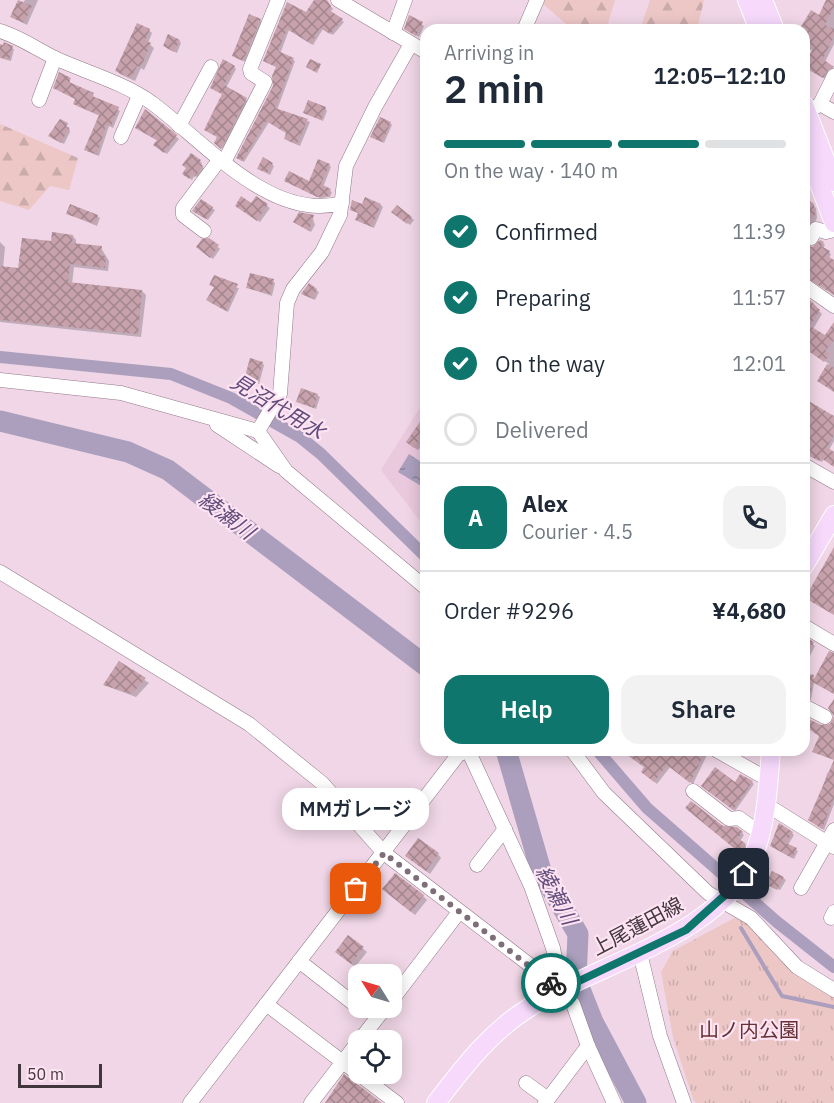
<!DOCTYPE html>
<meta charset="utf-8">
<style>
:root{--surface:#fff;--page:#f2f2f3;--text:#1f2937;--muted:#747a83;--line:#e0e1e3;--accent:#0f766e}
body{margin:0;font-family:"IBM Plex Sans","Noto Sans JP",sans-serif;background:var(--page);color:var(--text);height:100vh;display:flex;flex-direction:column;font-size:22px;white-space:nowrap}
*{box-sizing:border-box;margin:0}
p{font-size:20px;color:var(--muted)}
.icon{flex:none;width:33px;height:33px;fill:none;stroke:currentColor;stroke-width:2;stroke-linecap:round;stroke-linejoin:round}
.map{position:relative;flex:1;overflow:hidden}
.panel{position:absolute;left:420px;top:24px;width:390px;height:732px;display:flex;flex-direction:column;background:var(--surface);border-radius:18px;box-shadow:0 3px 15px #0003}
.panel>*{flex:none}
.needle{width:39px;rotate:307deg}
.fabs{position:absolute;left:348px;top:964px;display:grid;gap:12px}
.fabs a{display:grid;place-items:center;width:54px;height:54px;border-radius:12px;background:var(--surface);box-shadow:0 3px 15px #0003;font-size:30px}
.scale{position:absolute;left:18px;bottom:15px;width:84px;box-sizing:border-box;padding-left:6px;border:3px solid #40363c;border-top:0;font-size:16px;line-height:21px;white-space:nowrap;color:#40363c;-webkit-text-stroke:4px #fee3f3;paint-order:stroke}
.pin{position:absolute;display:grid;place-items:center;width:51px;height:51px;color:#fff;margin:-26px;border-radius:12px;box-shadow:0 3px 9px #0006}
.courier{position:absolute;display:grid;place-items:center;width:60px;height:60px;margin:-30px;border:4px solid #0f766e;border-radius:50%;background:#fff;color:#222;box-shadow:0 2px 8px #0007}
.bubble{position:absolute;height:42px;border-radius:18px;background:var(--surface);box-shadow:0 3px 15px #0003;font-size:20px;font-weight:600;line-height:42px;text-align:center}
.headline em{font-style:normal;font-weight:600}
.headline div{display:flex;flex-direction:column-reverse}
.headline{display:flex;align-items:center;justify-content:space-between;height:102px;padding:0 24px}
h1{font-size:39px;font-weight:600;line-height:45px}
.bar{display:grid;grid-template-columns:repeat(4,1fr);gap:9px 6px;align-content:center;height:72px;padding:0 24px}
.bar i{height:8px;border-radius:4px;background:var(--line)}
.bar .selected{background:var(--accent)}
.bar p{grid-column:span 4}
.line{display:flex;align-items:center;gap:15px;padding:0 24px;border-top:2px solid var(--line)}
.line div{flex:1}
.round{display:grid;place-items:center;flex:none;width:63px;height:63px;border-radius:18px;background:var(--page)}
ol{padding:0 24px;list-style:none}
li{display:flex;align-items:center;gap:18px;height:66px}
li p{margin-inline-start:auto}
li .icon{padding:6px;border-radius:50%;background:var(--accent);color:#fff;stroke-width:4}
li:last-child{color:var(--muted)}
li i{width:33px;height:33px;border:3px solid var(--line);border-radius:50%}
.primary-button{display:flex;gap:12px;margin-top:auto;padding:12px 24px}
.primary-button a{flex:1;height:69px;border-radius:18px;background:var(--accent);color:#fff;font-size:24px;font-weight:600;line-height:69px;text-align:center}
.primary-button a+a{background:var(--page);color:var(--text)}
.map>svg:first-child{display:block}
.built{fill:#eac8dd}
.forest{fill:url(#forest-firs)}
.park{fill:url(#park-tufts)}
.water{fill:url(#water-ripples)}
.shadow{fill:#0003}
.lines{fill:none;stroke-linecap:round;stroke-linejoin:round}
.stream{stroke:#ab9fbd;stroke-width:4}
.canal{stroke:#ab9fbd;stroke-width:12}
.river{stroke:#ab9fbd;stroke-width:21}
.building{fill:url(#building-cross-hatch)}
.minor-casing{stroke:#927a89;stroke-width:15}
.major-casing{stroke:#fff;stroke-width:20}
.minor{stroke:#fff;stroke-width:14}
.major{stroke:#f7d9fc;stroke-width:18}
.done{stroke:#7e6e78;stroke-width:6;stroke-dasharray:0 10.8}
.route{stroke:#0f766e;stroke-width:8}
.labels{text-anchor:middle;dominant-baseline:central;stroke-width:4.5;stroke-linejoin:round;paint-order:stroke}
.street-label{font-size:20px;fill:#40363c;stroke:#fee3f3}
.park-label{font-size:20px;fill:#653133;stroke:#fee3f3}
.water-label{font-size:21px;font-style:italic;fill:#604d7b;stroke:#fee3f3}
</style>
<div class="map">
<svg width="834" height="1103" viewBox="0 0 834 1103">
<defs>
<pattern id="forest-firs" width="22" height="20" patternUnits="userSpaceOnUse" patternTransform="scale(1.5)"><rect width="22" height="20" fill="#ecc7c6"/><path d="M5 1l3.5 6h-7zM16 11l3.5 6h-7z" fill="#cbacab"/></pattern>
<pattern id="park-tufts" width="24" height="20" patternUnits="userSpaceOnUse" patternTransform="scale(1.5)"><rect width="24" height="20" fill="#ecc7c6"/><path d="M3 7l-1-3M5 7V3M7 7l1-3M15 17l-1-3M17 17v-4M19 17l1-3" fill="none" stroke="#cbacab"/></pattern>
<pattern id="water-ripples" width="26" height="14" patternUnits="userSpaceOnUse" patternTransform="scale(1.5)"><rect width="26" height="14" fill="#ab9fbd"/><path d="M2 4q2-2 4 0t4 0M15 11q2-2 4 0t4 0" fill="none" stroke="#8d829b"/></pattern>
<pattern id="building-cross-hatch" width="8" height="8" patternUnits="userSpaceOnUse" patternTransform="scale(1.5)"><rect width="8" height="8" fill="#c7a2ac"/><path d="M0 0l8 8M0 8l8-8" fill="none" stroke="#a3858d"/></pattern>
</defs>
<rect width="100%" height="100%" fill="#f0d6e6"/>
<polygon class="built" points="426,398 426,529 381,470"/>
<g class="forest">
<polygon points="544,0 615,0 606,30 573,30 543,4"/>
<polygon points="650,0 704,0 697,30 640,30"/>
<polygon points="0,124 78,158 69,190 50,186 29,210 0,201"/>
</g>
<polygon class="park" points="738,916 834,995 834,1103 696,1103 693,1099 673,1037 661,972 673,951"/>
<polygon class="water" points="409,454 426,465 426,489 398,472"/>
<g class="shadow">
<polygon points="25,0 38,0 27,25 12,17"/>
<polygon points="316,0 328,3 333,9 330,12 344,22 333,35 323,29 313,45 289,30 280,54 295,61 277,110 310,122 300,146 288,141 286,138 288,133 269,122 244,162 240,160 275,86 277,67 265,61 287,4 306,14"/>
<polygon points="827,0 834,0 834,44 825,62 833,68 826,79 807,69 814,49 804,52 804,30 801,30 820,17"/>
<polygon points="410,17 424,26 419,37 408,31"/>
<polygon points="260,20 262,22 246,62 236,58 234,56"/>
<polygon points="149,30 152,33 148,43 154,48 144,70 141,68 135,81 120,74 117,71"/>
<polygon points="179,41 181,43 177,53 167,48"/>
<polygon points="0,45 14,49 11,61 0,58"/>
<polygon points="234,67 236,69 226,88 248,101 223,149 216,143 224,95 214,90"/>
<polygon points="70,79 70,84 93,94 94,98 120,111 113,128 109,126 99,156 86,150 100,116 77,106 76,99 57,89"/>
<polygon points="325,108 327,111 323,121 305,113"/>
<polygon points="146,111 179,139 167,154 157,147 158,141 139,130"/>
<polygon points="390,123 392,125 384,143 372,137"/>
<polygon points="56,124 69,127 70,132 64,144 50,136"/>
<polygon points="192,155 202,163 201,166 205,169 198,178 195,175 192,180 186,176"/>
<polygon points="272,164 274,166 270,175 261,170"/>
<polygon points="329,165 331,167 323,187 332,192 330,197 320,198 285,181 309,183"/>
<polygon points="256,198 270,208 260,222 239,208 252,205"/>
<polygon points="804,200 816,208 817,218 804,242"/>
<polygon points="201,201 215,210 208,220 196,213"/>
<polygon points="381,205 383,207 374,228 359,221 360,214 351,209"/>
<polygon points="397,207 414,220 410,225 396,214"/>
<polygon points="68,214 97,216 100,218 97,226"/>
<polygon points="312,216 315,225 311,232 297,224"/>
<polygon points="73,236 76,240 76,245 101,248 109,261 108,271 74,267 72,284 142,291 146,295 141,337 0,322 0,242 5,247 3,268 20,270 52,243"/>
<polygon points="209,240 220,249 213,259 200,249"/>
<polygon points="804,243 810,249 823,243 825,245 823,248 831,254 829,259 834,262 834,295 804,276"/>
<polygon points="273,281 275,283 272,296 248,288"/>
<polygon points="211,285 239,288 228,312 210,302 215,288"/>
<polygon points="316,290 319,292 315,300 303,294"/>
<polygon points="810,302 822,314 813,329 825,337 834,330 834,391 819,380 829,364 804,347 804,303 808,305"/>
<polygon points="262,363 264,365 259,384 248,381 246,379"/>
<polygon points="317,395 320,397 316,409 298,401"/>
<polygon points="804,413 834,418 834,441 829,450 834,454 834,466 824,459 822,462 804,453"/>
<polygon points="426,415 426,441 418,450 412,446"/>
<polygon points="804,638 815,646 804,668"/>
<polygon points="834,655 834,694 814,683 811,700 804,700 804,675 816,679"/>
<polygon points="119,663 149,683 136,697 104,685"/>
<polygon points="632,750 699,750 707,755 693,784 670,767 657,784 645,774 646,768"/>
<polygon points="834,763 834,804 824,830 812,822 827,774"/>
<polygon points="752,782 754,784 735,811 705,788"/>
<polygon points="687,808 723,828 736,829 742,833 744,835 740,841 747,847 744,855"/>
<polygon points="792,833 794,835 788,845 798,851 794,859 771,846"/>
<polygon points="438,854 441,858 430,874 411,860"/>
<polygon points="783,878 786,880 780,890 770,885"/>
<polygon points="387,893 423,896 427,900 415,915"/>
<polygon points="349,937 367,952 355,967 341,956"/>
</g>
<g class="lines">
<polyline class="stream" points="741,928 782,996 834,1007"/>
<g class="canal">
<polyline points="0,357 171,374 231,398 300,437 321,454 426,557"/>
<polyline points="597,750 647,808 777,922 834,967"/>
</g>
<g class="river">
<polyline points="0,421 128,452 168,470 426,666"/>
<polyline points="506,750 541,871 578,934 576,979 593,1022 636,1103"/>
</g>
</g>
<g class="building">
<polygon points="18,0 32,6 24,23 10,17"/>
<polygon points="314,0 327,0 331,6 329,10 343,19 330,34 320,28 311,44 287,29 278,51 294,58 275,108 308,119 297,144 284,139 286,133 266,121 242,161 236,158 273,86 272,76 276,67 263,61 287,2 306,12"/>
<polygon points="826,0 834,0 834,7 825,25 834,29 834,36 823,59 834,67 829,69 823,78 804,67 814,46 804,49 804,30 799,30 811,10 819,15"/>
<polygon points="249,14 261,19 243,61 232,56"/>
<polygon points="409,15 423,22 416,36 404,29"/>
<polygon points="137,23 150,29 145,40 151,43 141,67 137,66 131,78 115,71"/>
<polygon points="168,34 180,40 174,52 163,46"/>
<polygon points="4,42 13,46 9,60 0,57 0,44 3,45"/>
<polygon points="223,59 235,66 224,85 247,98 221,149 214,143 217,137 204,130 222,94 210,88"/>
<polygon points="310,59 321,64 317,73 306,67"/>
<polygon points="59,72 71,78 69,82 94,93 92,96 119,107 111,126 106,125 97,155 84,150 99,115 73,104 75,99 53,88"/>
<polygon points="308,100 326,107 321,120 303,113"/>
<polygon points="145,109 177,135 164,153 153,145 157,140 135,128"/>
<polygon points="380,117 391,122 382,142 370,137"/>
<polygon points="60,119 68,123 66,127 69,128 61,143 48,136"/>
<polygon points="191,153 201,160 199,163 203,166 195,177 192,174 189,179 182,174 186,168 182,165"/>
<polygon points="263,157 273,163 267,173 257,169"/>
<polygon points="318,159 330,164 321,184 331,189 328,196 317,197 284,181 289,171 309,181"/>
<polygon points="241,196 251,203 256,196 268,204 257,221 235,206"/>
<polygon points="365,197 381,204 372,227 355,220 358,213 350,210 352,200 362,204"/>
<polygon points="201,199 213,207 206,219 192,211"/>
<polygon points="809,200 814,204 815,215 804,227 804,208"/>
<polygon points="70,204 98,215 95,224 66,214"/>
<polygon points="397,205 412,217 407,224 391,212"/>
<polygon points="299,212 314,215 309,231 293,222"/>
<polygon points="52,232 73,235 72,243 102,246 101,255 106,256 105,268 70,264 68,282 142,290 138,334 0,320 0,266 18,268 22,238 51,241"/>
<polygon points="209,238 219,245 210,258 196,247 202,239"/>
<polygon points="820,240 824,242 821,246 830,251 827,256 834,260 834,295 804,276 804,243 812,247"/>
<polygon points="250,273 274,279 270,294 246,288"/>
<polygon points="214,275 238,284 226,311 206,300 214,287 209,285"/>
<polygon points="309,283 317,289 313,299 301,294"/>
<polygon points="810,300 820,310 810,326 825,335 834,322 834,340 825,351 830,354 824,362 804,348 804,301 808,303"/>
<polygon points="250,358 263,362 257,383 244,380"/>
<polygon points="827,364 834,368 834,392 817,381"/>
<polygon points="301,388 318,394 314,408 296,402"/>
<polygon points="807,400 834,416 834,435 827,447 834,452 834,467 821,458 819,461 804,453 804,406"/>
<polygon points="426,413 426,442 421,438 414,448 406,442"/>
<polygon points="834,547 834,615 805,598"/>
<polygon points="804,636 814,642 804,661"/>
<polygon points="829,651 834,653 834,694 813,682 809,698 804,697 804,673 814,675 813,681"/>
<polygon points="119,661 146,678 132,694 103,685"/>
<polygon points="834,699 834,760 812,752 819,736 804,726 807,718 821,725 830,724 834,716 828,708"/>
<polygon points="620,750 706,750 690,783 667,765 654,782 641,772 644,767"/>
<polygon points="834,760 834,798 822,829 808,820"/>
<polygon points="715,767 735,782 740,774 753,781 733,810 701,786"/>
<polygon points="691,801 723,826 737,827 743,832 738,838 746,844 741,854 685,808"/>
<polygon points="779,823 793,832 786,843 797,848 792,858 770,846"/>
<polygon points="418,838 439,853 426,871 405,856"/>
<polygon points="772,871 784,877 777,890 769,886 767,881"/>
<polygon points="395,873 424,895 411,912 382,889"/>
<polygon points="348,935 364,947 351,964 335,952"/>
<polygon points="344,1074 382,1103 325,1103"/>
</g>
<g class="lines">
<defs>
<g id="minor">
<polyline points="338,0 426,52"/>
<polyline points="524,30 537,0"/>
<path d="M0,31C20,37 38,50 57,59C86,72 127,84 152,103C203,140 271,223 342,203"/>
<polyline points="393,33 405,0"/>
<polyline points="39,100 55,58"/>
<polyline points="820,104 834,112"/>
<polyline points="807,113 820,104 834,76"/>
<polyline points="179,126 211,67"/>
<polyline points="121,137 139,96"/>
<polyline points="224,162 265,82 251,73 250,69 278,0"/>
<polyline points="204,231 183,215 183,208 220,159"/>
<polyline points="811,238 816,229 826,232 834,230"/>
<polyline points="804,285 834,306"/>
<polyline points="0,380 121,393 258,431 286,471 426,588"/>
<polyline points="217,425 279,466"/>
<polyline points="258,431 280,394 287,303 293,289 322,252 334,227 340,215 346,166 375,107 411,44"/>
<polyline points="804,465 834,482"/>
<polyline points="0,572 249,724 322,783 384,853 548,979 556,991"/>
<polyline points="804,626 834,644"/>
<polyline points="804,706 825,717"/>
<polyline points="572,750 604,793 708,893 751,918 797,967 834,990"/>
<polyline points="716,750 769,780"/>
<polyline points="693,791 729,819 739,818 760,833"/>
<polyline points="767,805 834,847"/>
<polyline points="477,865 505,829"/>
<polyline points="748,869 760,886"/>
<polyline points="801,888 834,830"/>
<polyline points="831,918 834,912"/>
<polyline points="640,953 660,1036 684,1103"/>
<polyline points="299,961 358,1007"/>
<polyline points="392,1000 459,912"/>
<polyline points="266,1004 397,1103"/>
<polyline points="573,1004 588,1046 614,1103"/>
<polyline points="359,1041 385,1008"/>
<polyline points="526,1083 548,1099"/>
<polyline points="190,1103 458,755 468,750 531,886 553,948 556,964 554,972 548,979"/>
<polyline points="311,1103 358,1042"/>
<polyline points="545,1103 588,1046"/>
</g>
<g id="major">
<polyline points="747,0 759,30"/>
<polyline points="763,0 775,30"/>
<polyline points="804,105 834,182"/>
<polyline points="804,144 834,223"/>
<polyline points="804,566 834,515"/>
<path d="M436,1103C463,1068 489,1033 527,1009C593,964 721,937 753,857C767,823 768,786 771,750"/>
</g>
</defs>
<use href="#minor" class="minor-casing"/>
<use href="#major" class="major-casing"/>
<use href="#minor" class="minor"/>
<use href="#major" class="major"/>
</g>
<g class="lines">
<polyline class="done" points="356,889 384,853 551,983"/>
<polyline class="route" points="551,983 556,992 686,930 724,896 744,874"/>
</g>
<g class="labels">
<g class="street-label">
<text transform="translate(637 926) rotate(-28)">上尾蓮田線</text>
</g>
<g class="park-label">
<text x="749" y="1029">山ノ内公園</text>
</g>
<g class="water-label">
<text transform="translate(278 406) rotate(31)">見沼代用水</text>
<text transform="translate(227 515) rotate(37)">綾瀬川</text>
<text transform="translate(557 895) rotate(62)">綾瀬川</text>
</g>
</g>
</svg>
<div class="fabs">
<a><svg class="needle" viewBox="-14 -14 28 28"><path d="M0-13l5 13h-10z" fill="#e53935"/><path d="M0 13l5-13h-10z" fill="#747a83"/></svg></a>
<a><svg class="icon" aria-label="locate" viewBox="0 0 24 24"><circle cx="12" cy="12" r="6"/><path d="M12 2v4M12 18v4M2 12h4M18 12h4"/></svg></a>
</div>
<div class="scale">50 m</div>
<div class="pin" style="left:356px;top:889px;background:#ea580c"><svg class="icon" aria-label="bag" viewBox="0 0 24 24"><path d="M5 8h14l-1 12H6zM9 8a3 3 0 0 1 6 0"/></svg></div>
<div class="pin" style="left:744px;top:874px;background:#1f2937"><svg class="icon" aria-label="home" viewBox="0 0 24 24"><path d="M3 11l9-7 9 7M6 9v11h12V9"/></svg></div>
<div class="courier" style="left:551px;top:983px"><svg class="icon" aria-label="bike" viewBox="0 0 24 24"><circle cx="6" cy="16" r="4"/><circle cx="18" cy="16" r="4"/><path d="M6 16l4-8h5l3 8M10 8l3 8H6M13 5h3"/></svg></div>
<div class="bubble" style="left:282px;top:788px;width:147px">MMガレージ</div>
<section class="panel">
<div class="headline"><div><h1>2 min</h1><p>Arriving in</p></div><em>12:05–12:10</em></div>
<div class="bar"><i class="selected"></i><i class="selected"></i><i class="selected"></i><i></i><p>On the way · 140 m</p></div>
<ol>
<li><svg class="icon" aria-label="check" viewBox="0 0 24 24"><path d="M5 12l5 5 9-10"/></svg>Confirmed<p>11:39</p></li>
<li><svg class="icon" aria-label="check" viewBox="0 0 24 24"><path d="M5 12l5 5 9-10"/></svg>Preparing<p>11:57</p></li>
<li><svg class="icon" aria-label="check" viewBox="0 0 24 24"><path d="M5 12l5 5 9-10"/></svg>On the way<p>12:01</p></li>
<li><i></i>Delivered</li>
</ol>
<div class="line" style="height:108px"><b class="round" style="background:var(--accent);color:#fff">A</b><div><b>Alex</b><p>Courier · 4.5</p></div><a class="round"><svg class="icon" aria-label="phone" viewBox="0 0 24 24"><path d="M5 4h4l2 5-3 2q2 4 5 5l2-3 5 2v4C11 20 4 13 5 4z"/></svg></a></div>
<div class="line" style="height:78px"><div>Order #9296</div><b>¥4,680</b></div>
<div class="primary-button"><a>Help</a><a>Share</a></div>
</section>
</div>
